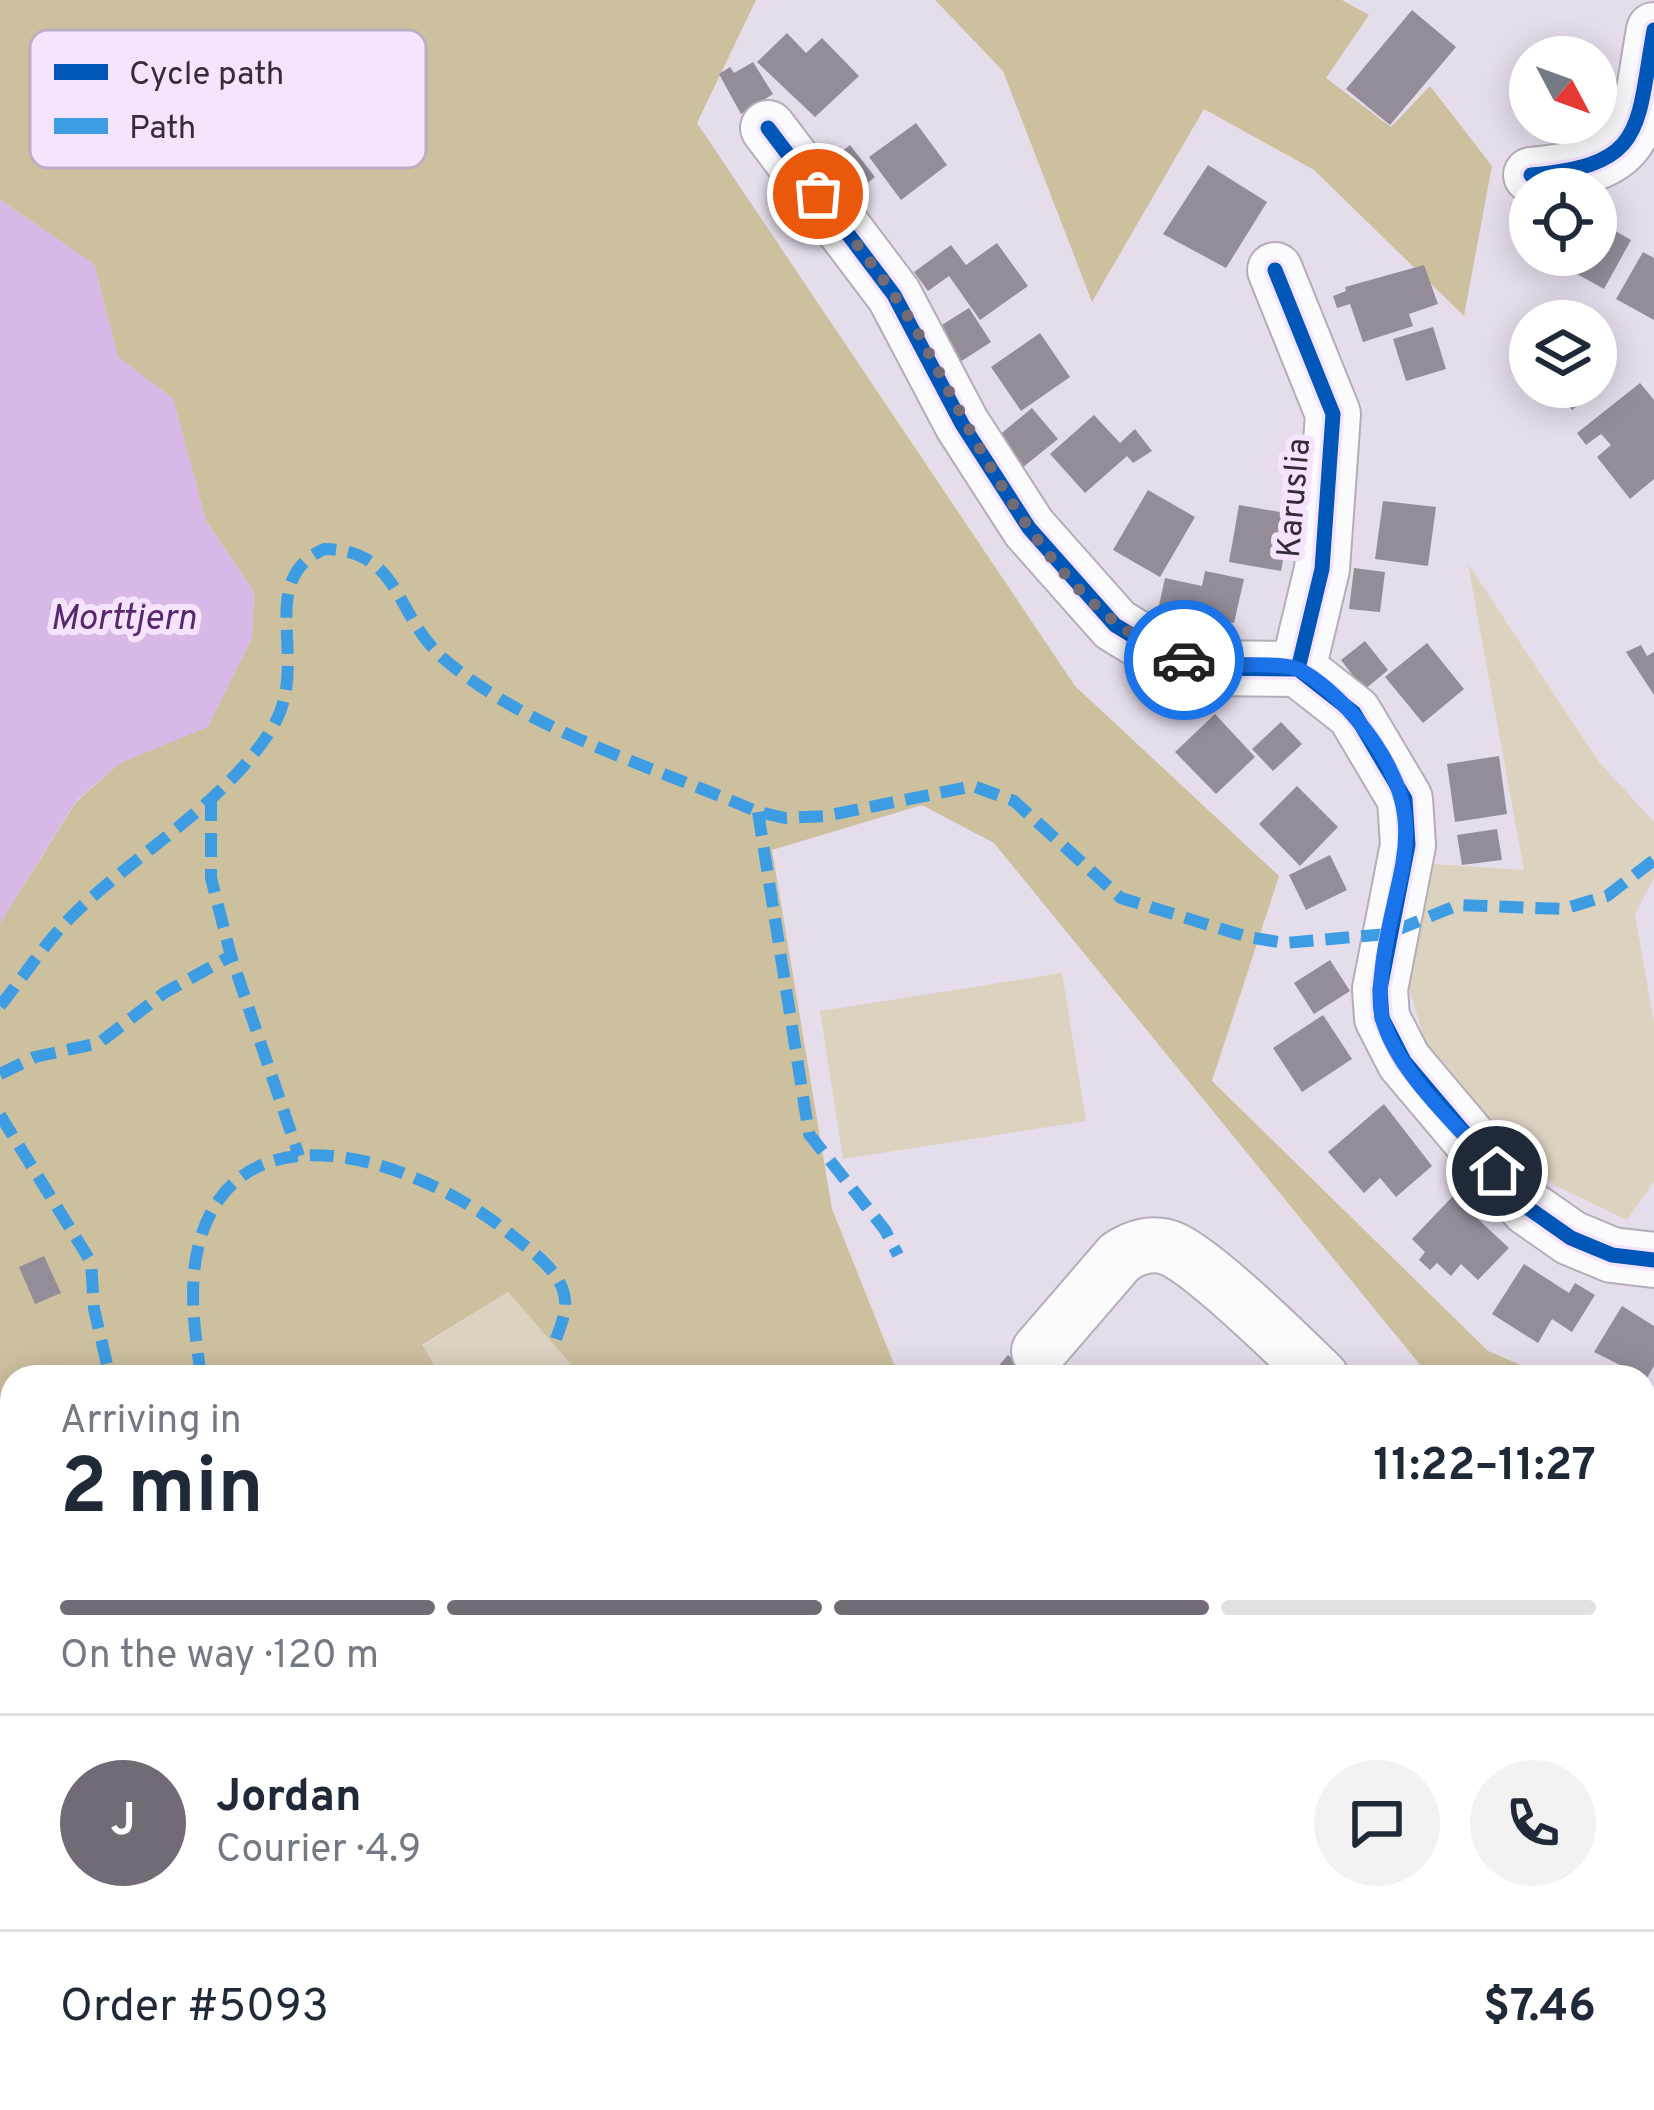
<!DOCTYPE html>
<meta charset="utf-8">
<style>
:root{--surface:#fff;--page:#f2f2f3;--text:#1f2937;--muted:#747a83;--line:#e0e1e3;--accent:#726b76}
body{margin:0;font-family:Overpass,sans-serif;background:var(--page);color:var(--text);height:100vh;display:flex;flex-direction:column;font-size:45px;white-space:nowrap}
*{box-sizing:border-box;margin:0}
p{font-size:39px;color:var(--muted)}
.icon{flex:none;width:66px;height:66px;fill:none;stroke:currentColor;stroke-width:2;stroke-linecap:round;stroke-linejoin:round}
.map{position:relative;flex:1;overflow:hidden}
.side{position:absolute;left:0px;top:1365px;width:1656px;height:747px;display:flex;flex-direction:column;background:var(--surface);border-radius:36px 36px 0 0;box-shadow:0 6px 30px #0003}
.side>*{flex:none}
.needle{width:78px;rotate:131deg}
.controls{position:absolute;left:1509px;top:36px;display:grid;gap:24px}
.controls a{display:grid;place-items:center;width:108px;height:108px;border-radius:50%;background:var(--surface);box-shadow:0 6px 30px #0003;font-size:60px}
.pin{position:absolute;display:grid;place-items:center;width:102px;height:102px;color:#fff;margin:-51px;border:6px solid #fff;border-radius:50%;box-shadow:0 3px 12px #0007}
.courier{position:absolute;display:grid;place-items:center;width:120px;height:120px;margin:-60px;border:9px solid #1a73e8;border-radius:50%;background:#fff;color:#222;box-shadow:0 3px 15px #0007}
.summary em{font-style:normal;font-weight:700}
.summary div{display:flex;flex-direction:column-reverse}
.summary{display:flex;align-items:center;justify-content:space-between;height:204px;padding:0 60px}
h1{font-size:78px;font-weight:700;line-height:90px}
.bar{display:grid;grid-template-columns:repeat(4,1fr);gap:18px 12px;align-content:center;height:144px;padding:0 60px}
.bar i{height:15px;border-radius:9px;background:var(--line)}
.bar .current{background:var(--accent)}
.bar p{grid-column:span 4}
.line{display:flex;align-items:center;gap:30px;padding:0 60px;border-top:3px solid var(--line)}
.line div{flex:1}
.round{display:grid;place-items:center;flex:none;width:126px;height:126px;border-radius:63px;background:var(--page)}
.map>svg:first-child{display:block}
.green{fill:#dcd2c0}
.forest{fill:#cdc09f}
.water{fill:#d7b8e6}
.building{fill:#948d98}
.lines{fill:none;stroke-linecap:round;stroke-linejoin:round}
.minor-casing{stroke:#b4adb8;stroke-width:58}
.major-casing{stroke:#a9a29c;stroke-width:70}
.minor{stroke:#fbfafc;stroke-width:54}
.major{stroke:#e7e4de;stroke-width:66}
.quiet{stroke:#3e9de2;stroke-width:12;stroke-dasharray:24 12;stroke-linecap:butt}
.cycleway-casing{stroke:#f6e4ff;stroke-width:22}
.cycleway{stroke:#0057b8;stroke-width:15}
.done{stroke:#726b76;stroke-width:12;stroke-dasharray:0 21.6}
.route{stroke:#1a73e8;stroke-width:15}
.labels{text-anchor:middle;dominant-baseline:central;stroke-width:12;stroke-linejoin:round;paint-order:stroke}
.street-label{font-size:33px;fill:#342d37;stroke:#f6e4ff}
.water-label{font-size:36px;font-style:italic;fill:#58276d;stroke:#f6e4ff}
.key{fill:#f6e4ff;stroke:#bcadc3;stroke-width:3}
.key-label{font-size:33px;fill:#342d37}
</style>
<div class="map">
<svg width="1654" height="2110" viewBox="0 0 1654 2110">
<rect width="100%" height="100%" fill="#e6ddeb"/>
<g class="green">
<polygon points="1468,564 1599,762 1654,822 1654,878 1635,914 1654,1024 1654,1181 1627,1220 1556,1186 1486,1120 1427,1049 1402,964 1433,864 1524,870"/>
<polygon points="1062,973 1086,1121 843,1159 820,1011"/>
<polygon points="508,1292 582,1377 442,1377 422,1346"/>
</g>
<g class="forest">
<polygon points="0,0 756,0 697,123 1075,686 1279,876 1212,1081 1488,1351 1549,1377 1430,1377 994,843 922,805 772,850 832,1209 899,1377 582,1377 508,1292 422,1345 442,1377 12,1377 12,1429 0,1427 0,923 76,802 120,763 208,726 252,638 254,592 206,521 173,399 118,357 94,264 0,200"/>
<polygon points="935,0 1342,0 1369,15 1326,78 1391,127 1430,86 1492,166 1464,316 1314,170 1204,109 1092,302 1003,71"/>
<polygon points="1644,1418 1654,1422 1654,1618 1644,1612"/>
<polygon points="1256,2100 1388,2100 1382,2110 1246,2110"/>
</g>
<polygon class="water" points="0,200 94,264 118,357 173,399 206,521 254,592 252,638 208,727 120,763 76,801 0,923"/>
<g class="building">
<polygon points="1412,10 1456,47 1390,125 1346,89"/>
<polygon points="787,33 806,53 822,38 859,76 815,117 757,62"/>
<polygon points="753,62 773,94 741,114 719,74 730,67 734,73"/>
<polygon points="916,123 947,165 901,200 869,157"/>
<polygon points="850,145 875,177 842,203 817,170"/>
<polygon points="1208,165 1267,202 1226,268 1163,234"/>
<polygon points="1596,220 1631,240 1604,289 1566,268 1573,255 1596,255"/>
<polygon points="997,243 1028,286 980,320 949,276 928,291 914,272 951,245 966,265"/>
<polygon points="1643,252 1654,258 1654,320 1616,299"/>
<polygon points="1424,265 1438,304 1409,314 1413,326 1363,342 1350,304 1337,308 1333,296 1346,291 1345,287"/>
<polygon points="969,308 991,342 960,362 937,328"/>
<polygon points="1433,327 1446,369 1406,381 1393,339"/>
<polygon points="1040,333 1070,377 1021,411 991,367"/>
<polygon points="1640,383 1654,400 1654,479 1630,499 1597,457 1611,445 1601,434 1586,445 1577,433"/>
<polygon points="1553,387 1580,387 1588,397 1572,410"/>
<polygon points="1032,408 1058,439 1022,468 997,437"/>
<polygon points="1094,415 1120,443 1135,429 1152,451 1133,463 1127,456 1085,493 1050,454"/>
<polygon points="1148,490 1195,517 1160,577 1113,550"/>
<polygon points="1383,501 1436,507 1428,566 1375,559"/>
<polygon points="1239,505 1291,514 1281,571 1229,562"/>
<polygon points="1354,568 1385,572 1380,612 1349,609"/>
<polygon points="1205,571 1244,579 1234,623 1199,615 1196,628 1156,619 1165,578 1202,586"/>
<polygon points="1365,641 1388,670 1364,690 1341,660"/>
<polygon points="1427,643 1464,689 1423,723 1385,677"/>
<polygon points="1641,645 1647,656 1654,652 1654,695 1626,652"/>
<polygon points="1215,714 1255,757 1216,794 1175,752"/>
<polygon points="1281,722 1302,744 1273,771 1252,749"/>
<polygon points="1499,756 1507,814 1455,822 1447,764"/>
<polygon points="1297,786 1338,827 1300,866 1259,824"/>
<polygon points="1497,829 1502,860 1462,865 1457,835"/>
<polygon points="1330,855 1347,890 1306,910 1289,875"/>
<polygon points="1330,960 1350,991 1314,1014 1294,983"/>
<polygon points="1323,1015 1352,1059 1302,1092 1273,1048"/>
<polygon points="1384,1104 1432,1166 1396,1197 1380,1178 1364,1193 1328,1152"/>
<polygon points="1453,1196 1509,1248 1478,1280 1461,1264 1451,1276 1437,1263 1430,1270 1419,1260 1425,1252 1412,1239"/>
<polygon points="44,1256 61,1293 35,1304 19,1267"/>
<polygon points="1524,1264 1569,1293 1575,1283 1595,1295 1572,1332 1552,1319 1538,1343 1492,1314"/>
<polygon points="1622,1306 1654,1326 1654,1366 1644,1383 1644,1377 1594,1352"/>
<polygon points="1008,1355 1033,1377 989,1377"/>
<polygon points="0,1716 12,1727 12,1757 0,1771"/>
<polygon points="581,2100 621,2100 633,2110 572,2110"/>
</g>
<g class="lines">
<defs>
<g id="minor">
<polyline points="768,128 894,295 962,424 1029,528 1115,625 1156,650 1207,668 1298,669 1354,713 1405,799 1408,845 1380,989 1382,1018 1404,1061 1528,1208 1571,1238 1612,1255 1654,1260"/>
<path d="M1531,175C1646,165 1636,130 1654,30"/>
<polyline points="1275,270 1333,414 1322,569 1298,669"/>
<path d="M1039,1351L1120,1257C1135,1247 1154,1241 1172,1249C1206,1264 1291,1348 1321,1377"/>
<polyline points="0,1495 12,1499"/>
<polyline points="1644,1722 1654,1733"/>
<polyline points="0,2059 12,2045"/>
<polyline points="697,2100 709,2110"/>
<polyline points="895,2100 925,2110"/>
<polyline points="417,2110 426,2100"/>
<polyline points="1087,2110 1108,2100"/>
</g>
<g id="major">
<polyline points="1644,1942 1654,1929"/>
<polyline points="1644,2038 1654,2032"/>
<polyline points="1507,2110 1516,2100"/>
<polyline points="1558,2110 1568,2100"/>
</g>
</defs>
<use href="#minor" class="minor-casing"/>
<use href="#major" class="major-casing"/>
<use href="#minor" class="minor"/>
<use href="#major" class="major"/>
<g class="quiet">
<polyline points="211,797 211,878 231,956 299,1156"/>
<polyline points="758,812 809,1134 885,1230 898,1255"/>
<path d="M0,1006C25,975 46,941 75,913C138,852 223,805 271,730C314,663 252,583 324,549C402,550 394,616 444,659C530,732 655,767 758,812L785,818L826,816L973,786L1014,801L1121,898L1248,937L1285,943L1387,934L1458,905L1563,909L1607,896L1654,860"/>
<polyline points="0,1074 35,1057 99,1043 164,993 231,956"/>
<polyline points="0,1115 91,1262 94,1309 110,1377"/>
<path d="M201,1377C195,1331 187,1286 200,1240C243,1094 428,1167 509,1233C528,1249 558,1268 564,1294C568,1309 561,1325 556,1339"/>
</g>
<defs>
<g id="cycleway">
<polyline points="768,128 894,295 962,424 1029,528 1115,625 1156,650 1207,668 1298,669 1354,713 1405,799 1408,845 1380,989 1382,1018 1404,1061 1528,1208 1571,1238 1612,1255 1654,1260"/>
<path d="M1531,175C1646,165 1636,130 1654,30"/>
<polyline points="1275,270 1333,414 1322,569 1298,669"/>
</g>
</defs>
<use href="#cycleway" class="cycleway-casing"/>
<use href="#cycleway" class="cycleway"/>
</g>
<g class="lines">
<path class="done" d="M818,194C855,243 895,290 924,344C984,456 1056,615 1184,660"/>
<path class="route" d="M1184,660C1217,671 1278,658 1302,671C1331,688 1355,715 1374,742C1432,827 1395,871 1383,962C1381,980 1378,999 1382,1017C1397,1074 1460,1127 1497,1171"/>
</g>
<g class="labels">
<g class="street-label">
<text transform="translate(1296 498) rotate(-85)">Karuslia</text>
</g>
<g class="water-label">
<text x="123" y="620">Morttjern</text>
</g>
</g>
<rect x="30" y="30" width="396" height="138" rx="18" class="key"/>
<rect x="54" y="64" width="54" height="16" fill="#0057b8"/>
<rect x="54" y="118" width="54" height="16" fill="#3e9de2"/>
<g class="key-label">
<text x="129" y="84">Cycle path</text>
<text x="129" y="138">Path</text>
</g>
</svg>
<div class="controls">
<a><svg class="needle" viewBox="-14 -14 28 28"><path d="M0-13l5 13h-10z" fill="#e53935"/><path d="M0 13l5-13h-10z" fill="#747a83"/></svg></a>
<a><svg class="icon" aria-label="locate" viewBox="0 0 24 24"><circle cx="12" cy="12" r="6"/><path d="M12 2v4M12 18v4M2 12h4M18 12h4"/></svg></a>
<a><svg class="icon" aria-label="layers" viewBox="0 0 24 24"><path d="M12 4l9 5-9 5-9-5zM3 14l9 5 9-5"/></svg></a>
</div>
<div class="pin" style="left:818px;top:194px;background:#ea580c"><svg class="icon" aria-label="bag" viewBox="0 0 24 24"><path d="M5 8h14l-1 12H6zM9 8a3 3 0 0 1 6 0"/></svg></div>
<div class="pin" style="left:1497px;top:1171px;background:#1f2937"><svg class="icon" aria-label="home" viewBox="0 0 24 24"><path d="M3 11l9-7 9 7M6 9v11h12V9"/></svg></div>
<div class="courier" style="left:1184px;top:660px"><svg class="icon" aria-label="car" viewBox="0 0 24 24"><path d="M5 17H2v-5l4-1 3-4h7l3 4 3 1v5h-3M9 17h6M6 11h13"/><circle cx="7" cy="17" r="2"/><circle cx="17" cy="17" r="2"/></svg></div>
<section class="side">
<div class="summary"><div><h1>2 min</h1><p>Arriving in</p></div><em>11:22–11:27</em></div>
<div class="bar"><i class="current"></i><i class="current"></i><i class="current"></i><i></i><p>On the way · 120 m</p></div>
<div class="line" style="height:216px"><b class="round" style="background:var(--accent);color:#fff">J</b><div><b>Jordan</b><p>Courier · 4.9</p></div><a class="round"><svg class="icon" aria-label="chat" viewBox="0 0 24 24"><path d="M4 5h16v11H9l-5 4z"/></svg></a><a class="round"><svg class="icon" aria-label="phone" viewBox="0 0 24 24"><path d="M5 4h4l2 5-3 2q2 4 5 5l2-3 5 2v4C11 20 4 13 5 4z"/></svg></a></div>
<div class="line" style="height:156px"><div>Order #5093</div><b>$7.46</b></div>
</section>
</div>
